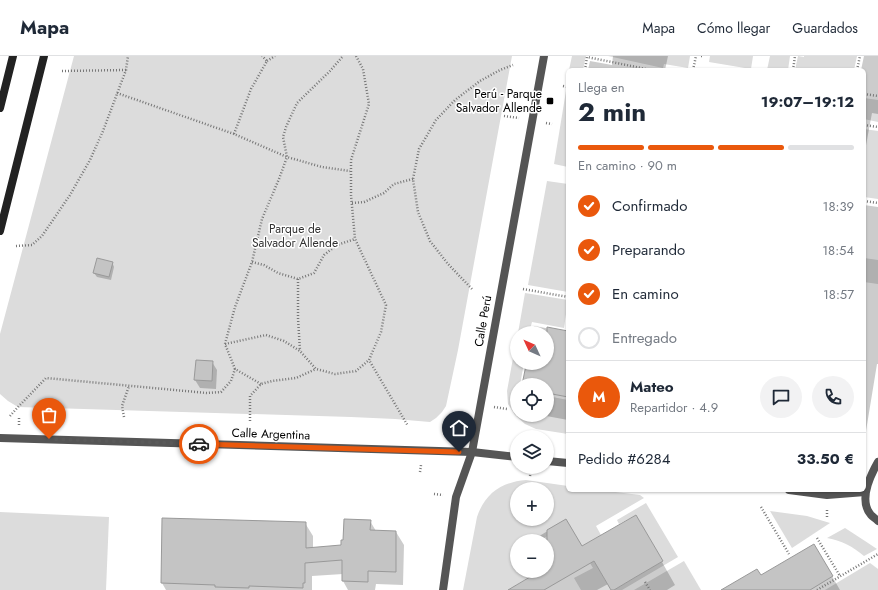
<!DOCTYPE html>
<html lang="es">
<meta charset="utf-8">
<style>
:root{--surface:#fff;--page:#f2f2f3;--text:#1f2937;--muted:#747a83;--line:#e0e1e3;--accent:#ea580c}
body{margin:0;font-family:Jost,sans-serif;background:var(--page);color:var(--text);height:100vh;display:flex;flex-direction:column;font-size:15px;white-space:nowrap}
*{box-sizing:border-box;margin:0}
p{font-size:13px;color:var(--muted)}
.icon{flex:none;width:22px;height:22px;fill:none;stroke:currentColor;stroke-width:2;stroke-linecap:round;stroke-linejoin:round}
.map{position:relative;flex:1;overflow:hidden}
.details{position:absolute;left:566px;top:12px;width:300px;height:424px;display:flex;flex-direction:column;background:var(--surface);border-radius:6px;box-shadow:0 1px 3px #0004}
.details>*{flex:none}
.needle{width:26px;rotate:314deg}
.fabs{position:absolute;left:510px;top:270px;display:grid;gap:8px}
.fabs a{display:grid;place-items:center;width:44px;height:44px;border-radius:50%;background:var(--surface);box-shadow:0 1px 3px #0004;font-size:20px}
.pin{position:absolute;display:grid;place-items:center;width:34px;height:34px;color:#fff;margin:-41px -17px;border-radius:50% 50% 50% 0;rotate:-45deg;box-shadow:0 0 4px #0007}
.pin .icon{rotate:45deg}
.courier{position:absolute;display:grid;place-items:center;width:40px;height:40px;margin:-20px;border:3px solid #ea580c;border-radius:50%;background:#fff;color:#222;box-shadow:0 1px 5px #0007}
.overview em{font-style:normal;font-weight:700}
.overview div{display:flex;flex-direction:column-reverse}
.overview{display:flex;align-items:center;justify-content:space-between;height:68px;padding:0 12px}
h1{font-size:26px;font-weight:700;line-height:30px}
.bar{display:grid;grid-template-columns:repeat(4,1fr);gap:6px 4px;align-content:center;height:48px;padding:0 12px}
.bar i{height:5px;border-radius:3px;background:var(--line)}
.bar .on{background:var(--accent)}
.bar p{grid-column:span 4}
.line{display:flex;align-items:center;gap:10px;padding:0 12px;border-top:1px solid var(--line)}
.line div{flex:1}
.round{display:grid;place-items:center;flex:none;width:42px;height:42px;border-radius:21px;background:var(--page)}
ol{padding:0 12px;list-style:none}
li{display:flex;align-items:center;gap:12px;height:44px}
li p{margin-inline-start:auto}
li .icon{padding:4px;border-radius:50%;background:var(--accent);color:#fff;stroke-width:4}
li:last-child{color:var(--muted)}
li i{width:22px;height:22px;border:2px solid var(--line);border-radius:50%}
header{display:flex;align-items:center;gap:24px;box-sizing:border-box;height:56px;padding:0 20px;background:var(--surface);border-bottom:1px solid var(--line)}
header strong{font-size:19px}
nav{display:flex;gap:22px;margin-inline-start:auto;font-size:14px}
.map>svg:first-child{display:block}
.green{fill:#dcdcdc;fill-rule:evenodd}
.shadow{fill:#0003}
.building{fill:#c4c4c4;stroke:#999}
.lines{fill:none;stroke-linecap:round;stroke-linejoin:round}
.path{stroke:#777;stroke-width:2.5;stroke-dasharray:1 2;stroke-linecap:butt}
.minor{stroke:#555;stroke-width:8}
.secondary{stroke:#222;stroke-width:8}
.done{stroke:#595959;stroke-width:4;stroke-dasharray:0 7.2}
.route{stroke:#ea580c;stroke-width:5}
.poi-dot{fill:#000;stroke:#fff;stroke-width:1.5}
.labels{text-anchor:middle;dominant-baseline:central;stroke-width:3;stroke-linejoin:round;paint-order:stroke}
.poi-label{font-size:12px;fill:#000;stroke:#fff;text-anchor:end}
.park-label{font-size:12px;fill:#333;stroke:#fff}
.street-label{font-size:12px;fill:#000;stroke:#fff}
</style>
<header>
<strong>Mapa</strong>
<nav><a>Mapa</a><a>Cómo llegar</a><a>Guardados</a></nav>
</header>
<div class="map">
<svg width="878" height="534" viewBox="0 0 878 534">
<rect width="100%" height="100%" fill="#fff"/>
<g class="green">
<polygon points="74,0 512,0 458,294 446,350 442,356 436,362 430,366 395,363 351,361 18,351 8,345 0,338 0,278"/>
<polygon points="572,0 586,0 583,14 569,14"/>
<polygon points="608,0 690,0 688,12 664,8 663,12"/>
<polygon points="710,0 753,0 751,13 709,6"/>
<polygon points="770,0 790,0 788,14 767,14"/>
<polygon points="798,0 804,1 804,0 857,0 854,14 795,14"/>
<polygon points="566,35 568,35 568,111 554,108"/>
<polygon points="864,42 878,44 878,66 864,63"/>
<polygon points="864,73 878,75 878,143 864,141"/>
<polygon points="547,125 568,128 568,176 566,187 568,188 568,236 528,229"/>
<polygon points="864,202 878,204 878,228 864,226"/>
<polygon points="525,237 568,244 564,272 532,266 529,277 518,277"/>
<polygon points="517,280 517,307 524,307 520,329 517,329 517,359 547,359 547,340 568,344 568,378 536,373 525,368 515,359 508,348 507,335"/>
<path d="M526,424L568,430V434H599L640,439L644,442L596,470L601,479L577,493L553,477L539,485L536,480L529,485H517V515H540L516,529L519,534H463L477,461C485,437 502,426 526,424ZM517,433H547V463H517Z"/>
<polygon points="646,447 678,501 622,534 614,534 663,505 636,459 619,468 617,464"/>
<polygon points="770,455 807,460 830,467 792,492"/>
<polygon points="0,456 109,461 106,534 0,534"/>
<path d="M845,472L865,485L877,493L864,500C852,490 843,485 827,482Z"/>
<polygon points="597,503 602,519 611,534 581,534 574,522 593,512 590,507"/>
<polygon points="684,505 701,534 634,534"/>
<polygon points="870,507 878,513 878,534 825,534"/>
</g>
<g class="shadow">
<polygon points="613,0 668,0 665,14 588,14 590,5 612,9"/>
<polygon points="864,0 878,0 878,58 872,57 864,100 864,14 861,14"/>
<polygon points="864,149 878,151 878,308 877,308 866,375 864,378"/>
<polygon points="112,206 114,211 111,224 97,221 94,217"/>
<polygon points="534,270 568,276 568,364 541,359 547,359 547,329 523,329 527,307 547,307 547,277 532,277"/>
<polygon points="212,306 217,314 216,333 200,332 195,324"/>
<polygon points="636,460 675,529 667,534 612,534 608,528 597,534 509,534 537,518 536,515 547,515 547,485 531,485 566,464 582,492"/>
<polygon points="370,465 376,475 396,476 404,489 403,529 376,528 375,534 348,534 343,525 343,518 312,520 312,534 166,534 162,527 305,467 313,480 313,492 342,490"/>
<polygon points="814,489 840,534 722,534 761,521"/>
</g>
<g class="building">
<polygon points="97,202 113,206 109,221 93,217"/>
<polygon points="547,271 568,275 568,341 547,337 547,329 522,329 526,309 537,311 538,307 547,307"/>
<polygon points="196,304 213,305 212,325 194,324"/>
<polygon points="636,459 663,505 634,522 614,534 611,534 594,505 544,534 508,534 540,515 547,515 547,474 566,463 582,490"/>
<polygon points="162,462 306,466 306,492 341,489 341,484 343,484 344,463 371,464 370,474 396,475 396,516 368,515 368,526 342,525 342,504 305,507 305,527 303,527 303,532 249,530 249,532 215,531 215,529 161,527"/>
<polygon points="814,488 833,520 810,534 721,534 757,513 761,519"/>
</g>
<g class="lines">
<g class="path">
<polyline points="356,0 363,13 369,48 351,104 351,139 355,183 386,249 381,276 369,304 408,370"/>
<polyline points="701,0 702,0"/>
<polyline points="267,5 275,0"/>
<polyline points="585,14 587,1 651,14"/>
<polyline points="693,14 696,0"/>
<polyline points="793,14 795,0"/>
<polyline points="857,14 860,0"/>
<polyline points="62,15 126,14"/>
<polyline points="563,30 568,31"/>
<polyline points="117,37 234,78 287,101 322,111 350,115"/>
<polyline points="864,38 878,40"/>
<polyline points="504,60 519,62"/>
<polyline points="546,67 552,68"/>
<polyline points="864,69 878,71"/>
<polyline points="234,78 251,33 267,5 262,0"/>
<polyline points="864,145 878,147"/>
<polyline points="352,147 364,146 384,137 394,128 413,123"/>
<polyline points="16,190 32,189 42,180 70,139 90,104 103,75 126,14 128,0"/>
<polyline points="252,206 264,209 278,217 298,223 314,217 324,199 337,189 355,183"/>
<polyline points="298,223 298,262 300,295"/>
<polyline points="472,233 448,208 430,185 418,156 413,123 419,93 436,64 455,44 480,25 500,14 513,9"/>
<polyline points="523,233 568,241"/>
<polyline points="225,288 266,279 284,285 300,295 316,313 335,318 356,315 369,304"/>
<polyline points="261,328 235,313 225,288 235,251 252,206 262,163 279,123 287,101 283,81 286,71 297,47 330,15 343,0"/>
<polyline points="494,351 507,353"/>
<polyline points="10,360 18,351 46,322 207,337 221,336 231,325 235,313"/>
<polyline points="124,361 122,350 129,330"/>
<polyline points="250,365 250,340 261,328 272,325 296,322 316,313"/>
<polyline points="19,369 19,362"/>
<polyline points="537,381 538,379"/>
<polyline points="420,416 421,409"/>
<polyline points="530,420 532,411"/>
<polyline points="434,438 443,439"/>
<polyline points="761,451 789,498"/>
<polyline points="827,461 827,453"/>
<polyline points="817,482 840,520"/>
<polyline points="645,526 650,534"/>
<polyline points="817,534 878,498"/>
</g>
<g class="minor">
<polyline points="0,382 472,396 517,401"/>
<polyline points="547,405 568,407"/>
<path d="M878,406C870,420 858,444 871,459C873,461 876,463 878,465"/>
<polyline points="789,434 827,439 865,436"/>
<polyline points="443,534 456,441 472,396 544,0"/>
</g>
<g class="secondary">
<polyline points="0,52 13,0"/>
<polyline points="0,175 44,0"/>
</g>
</g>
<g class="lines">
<polyline class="done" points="49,383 199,388"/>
<polyline class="route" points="199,388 459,396"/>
</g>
<rect class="poi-dot" x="546" y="41" width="8" height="8" rx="2"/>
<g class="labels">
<g class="poi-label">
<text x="542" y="38">Perú - Parque<tspan x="542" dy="14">Salvador Allende</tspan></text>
</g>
<g class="park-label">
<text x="295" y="173">Parque de<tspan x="295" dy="14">Salvador Allende</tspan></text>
</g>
<g class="street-label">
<text transform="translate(483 265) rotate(-80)">Calle Perú</text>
<text transform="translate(271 378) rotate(2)">Calle Argentina</text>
</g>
</g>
</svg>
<div class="fabs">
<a><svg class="needle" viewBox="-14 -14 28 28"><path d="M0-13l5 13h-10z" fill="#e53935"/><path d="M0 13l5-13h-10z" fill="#747a83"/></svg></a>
<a><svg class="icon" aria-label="locate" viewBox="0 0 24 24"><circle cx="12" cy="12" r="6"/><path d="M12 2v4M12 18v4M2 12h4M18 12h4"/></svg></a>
<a><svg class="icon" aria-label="layers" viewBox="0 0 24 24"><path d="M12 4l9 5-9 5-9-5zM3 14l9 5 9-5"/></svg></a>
<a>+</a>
<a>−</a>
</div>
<div class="pin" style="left:49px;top:383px;background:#ea580c"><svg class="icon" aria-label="bag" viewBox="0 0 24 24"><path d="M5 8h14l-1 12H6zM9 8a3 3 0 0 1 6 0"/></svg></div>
<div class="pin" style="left:459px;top:396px;background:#1f2937"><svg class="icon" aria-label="home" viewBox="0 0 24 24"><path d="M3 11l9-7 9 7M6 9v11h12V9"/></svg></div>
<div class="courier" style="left:199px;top:388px"><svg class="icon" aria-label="car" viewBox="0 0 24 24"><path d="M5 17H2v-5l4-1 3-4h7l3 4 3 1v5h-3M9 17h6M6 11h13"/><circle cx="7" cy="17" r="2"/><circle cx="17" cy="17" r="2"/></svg></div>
<section class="details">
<div class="overview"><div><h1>2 min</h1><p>Llega en</p></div><em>19:07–19:12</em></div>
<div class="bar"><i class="on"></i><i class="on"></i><i class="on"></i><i></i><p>En camino · 90 m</p></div>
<ol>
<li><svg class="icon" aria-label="check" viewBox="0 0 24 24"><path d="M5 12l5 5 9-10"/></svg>Confirmado<p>18:39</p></li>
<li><svg class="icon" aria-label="check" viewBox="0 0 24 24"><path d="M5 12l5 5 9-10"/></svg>Preparando<p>18:54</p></li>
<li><svg class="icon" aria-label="check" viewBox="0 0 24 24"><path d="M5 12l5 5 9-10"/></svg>En camino<p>18:57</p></li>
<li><i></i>Entregado</li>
</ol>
<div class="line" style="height:72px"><b class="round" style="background:var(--accent);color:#fff">M</b><div><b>Mateo</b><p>Repartidor · 4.9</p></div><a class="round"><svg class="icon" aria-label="chat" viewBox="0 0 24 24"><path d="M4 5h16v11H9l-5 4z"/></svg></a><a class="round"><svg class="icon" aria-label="phone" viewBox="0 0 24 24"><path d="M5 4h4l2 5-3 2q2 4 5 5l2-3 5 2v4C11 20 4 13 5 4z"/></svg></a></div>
<div class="line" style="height:52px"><div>Pedido #6284</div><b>33.50 €</b></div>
</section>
</div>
